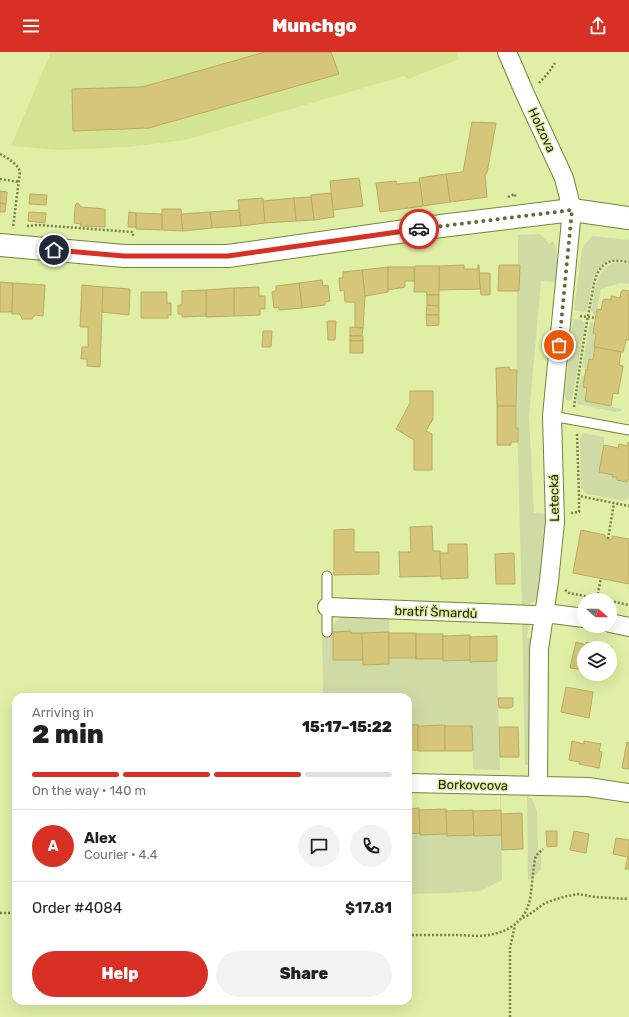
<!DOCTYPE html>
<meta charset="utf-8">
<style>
:root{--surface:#fff;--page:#f2f2f2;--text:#202124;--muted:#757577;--line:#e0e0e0;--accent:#d93025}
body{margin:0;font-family:Rubik,sans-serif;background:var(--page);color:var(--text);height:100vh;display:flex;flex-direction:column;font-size:15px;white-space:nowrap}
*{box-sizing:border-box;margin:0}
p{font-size:13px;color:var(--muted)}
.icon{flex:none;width:22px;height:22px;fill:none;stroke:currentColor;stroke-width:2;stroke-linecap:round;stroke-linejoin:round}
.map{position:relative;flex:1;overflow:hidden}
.details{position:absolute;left:12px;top:641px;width:400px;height:312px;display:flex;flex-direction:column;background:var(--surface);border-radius:12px;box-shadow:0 4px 16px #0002}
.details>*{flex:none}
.needle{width:26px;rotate:110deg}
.buttons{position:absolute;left:577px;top:541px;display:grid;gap:8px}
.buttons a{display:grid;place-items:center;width:40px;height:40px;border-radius:50%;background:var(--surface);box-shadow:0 4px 16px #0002;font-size:20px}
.pin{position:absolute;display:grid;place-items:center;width:34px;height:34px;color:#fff;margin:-17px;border:2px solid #fff;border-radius:50%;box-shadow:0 1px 4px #0007}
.courier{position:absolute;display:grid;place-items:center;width:40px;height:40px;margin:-20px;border:3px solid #d93025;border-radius:50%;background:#fff;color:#222;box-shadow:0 1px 5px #0007}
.headline em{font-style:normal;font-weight:800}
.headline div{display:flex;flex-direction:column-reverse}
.headline{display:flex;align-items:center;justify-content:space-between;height:68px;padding:0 20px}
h1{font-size:26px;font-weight:800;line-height:30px}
.bar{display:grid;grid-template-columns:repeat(4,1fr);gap:6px 4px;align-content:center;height:48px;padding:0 20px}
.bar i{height:5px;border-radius:3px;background:var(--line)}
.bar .active{background:var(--accent)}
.bar p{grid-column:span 4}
.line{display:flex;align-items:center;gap:10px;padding:0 20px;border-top:1px solid var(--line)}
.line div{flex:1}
.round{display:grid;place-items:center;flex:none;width:42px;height:42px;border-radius:21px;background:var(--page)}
.button{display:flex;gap:8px;margin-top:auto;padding:8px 20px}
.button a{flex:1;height:46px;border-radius:24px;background:var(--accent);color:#fff;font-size:16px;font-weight:800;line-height:46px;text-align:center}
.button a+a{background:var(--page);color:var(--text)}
header{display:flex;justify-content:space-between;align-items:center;height:52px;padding:0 20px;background:var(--accent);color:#fff;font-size:18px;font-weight:800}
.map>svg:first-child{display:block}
.built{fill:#d3e593}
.green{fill:#cfdba5}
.building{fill:#d5c679;stroke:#baac61}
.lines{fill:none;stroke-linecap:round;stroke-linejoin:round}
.service-casing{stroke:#76833c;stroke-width:11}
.minor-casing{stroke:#76833c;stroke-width:20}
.tertiary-casing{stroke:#76833c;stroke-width:24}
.path{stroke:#778150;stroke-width:2.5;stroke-dasharray:2 2;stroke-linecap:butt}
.service{stroke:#fff;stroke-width:9}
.minor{stroke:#fff;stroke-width:18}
.tertiary{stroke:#fff;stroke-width:22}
.done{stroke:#616a3d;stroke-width:4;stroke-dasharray:0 7.2}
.route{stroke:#d93025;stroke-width:5}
.labels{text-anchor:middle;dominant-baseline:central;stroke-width:3;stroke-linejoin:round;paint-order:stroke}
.street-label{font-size:13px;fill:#1d2205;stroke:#dfefa5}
</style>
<header><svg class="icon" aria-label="menu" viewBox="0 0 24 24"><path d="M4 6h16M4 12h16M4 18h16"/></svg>Munchgo<svg class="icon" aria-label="share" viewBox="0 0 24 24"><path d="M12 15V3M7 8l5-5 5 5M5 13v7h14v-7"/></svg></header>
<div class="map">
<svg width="629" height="965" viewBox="0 0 629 965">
<rect width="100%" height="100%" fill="#dfefa5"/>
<polygon class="built" points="51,0 457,0 459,7 408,27 404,24 185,88 128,95 58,98 11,94"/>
<g class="green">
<path d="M539,182L542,184L549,192L553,189C559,203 558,215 556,229L554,230L541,229L529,364L534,461L548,462L538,545L534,550L522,554L517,367V239H519L520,213H518V183Z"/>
<path d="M592,184L629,188V208C592,201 593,231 587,258L583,260L574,258L582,196Z"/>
<path d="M618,210L629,212V232L620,231L601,237L596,263L593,262L591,259C595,241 595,213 618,210Z"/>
<polygon points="573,267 582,268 585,271 572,347 569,349 566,348 565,342"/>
<polygon points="590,270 595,271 593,281 596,282 593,308 589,307 587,318 582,315"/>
<polygon points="581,324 585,324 587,336 585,349 622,357 621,359 615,360 578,352 576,349"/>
<polygon points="583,381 604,385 604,393 613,425 617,425 617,428 629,430 629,446 624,449 587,442 583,439 581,435 580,386"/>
<path d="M348,563L389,564L390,606L443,607V609L470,608V610L497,609L500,718L473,717L472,674L408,673V645H323L322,582H331C332,571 338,566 348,563Z"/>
<polygon points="522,568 529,571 527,586 532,586 530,607 530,713 525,713"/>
<polygon points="500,742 501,742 502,828 480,839 448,841 408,842 408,782 420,781 420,783 447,782 447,784 474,783 474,784 501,783"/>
<polygon points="527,743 532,747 537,759 538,795 541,803 541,818 533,826 528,829"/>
</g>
<g class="building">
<polygon points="265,0 331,0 339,22 149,76 73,79 72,37 142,35"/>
<polygon points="472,70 496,71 487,121 485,122 487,145 450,150 446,122 463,120"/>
<polygon points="446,122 450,150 423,154 419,126"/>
<polygon points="359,126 363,154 333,158 330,129"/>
<polygon points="396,129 397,132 420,130 423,154 380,160 376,131"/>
<polygon points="0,139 7,140 6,152 0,151"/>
<polygon points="331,141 334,165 314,168 311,143"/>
<polygon points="30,142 47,143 46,153 29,152"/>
<polygon points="311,145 314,168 296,169 294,146"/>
<polygon points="263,146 265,171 241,174 238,148"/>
<polygon points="294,146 296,169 265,171 263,149"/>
<polygon points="0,151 6,152 5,160 0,160"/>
<polygon points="78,151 81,155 105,157 105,175 80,174 81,172 74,171 75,155 76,152"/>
<polygon points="162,157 181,157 183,179 162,178"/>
<polygon points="239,158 241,174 212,176 210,160"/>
<polygon points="29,160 46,161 45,171 28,169"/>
<polygon points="129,160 136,161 136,175 128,175"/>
<polygon points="210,160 212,176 183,179 181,162"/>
<polygon points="136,161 162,162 162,178 136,177"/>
<polygon points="464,213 464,217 478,217 478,213 479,213 480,237 439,238 439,214"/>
<polygon points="499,213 520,213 519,239 498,239"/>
<polygon points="415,214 439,214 439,243 427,243 426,240 414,240"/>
<polygon points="388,215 388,240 365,244 362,218"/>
<polygon points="388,215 414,215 414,229 405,229 405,235 388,238"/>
<polygon points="362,218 365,244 363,276 355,276 355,250 345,250 344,238 340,239 339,226 343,226 343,220"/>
<polygon points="479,221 490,221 490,243 481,243"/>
<polygon points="322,228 323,234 328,233 330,249 325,250 325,253 302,256 299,231"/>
<polygon points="0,230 13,231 12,260 0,260"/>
<polygon points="13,231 45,233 43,264 35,263 32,267 22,267 20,262 12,262"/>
<polygon points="299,231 302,256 279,258 279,255 274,256 272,240 276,239 276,234"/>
<polygon points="82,233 103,235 100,315 87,314 87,307 81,307 82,295 88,295 88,275 80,275"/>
<polygon points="103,235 130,237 129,263 102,260"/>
<polygon points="259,235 259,244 265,244 265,257 260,257 260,263 234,264 234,236"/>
<polygon points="234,236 234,264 206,265 206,238"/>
<polygon points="206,238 206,264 182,265 182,262 178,262 178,253 182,253 182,239"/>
<polygon points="623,238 629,239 629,288 626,288 623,300 594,295 596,282 593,281 597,257 601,258 603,248 605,247 611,248 611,244 620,246 621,240"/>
<polygon points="141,240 167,240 167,251 171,251 171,263 168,263 168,266 141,266"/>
<polygon points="427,243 439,243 439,254 427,253"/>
<polygon points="427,253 439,254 439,263 426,263"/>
<polygon points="426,263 439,263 439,273 427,274"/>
<polygon points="327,269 336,269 335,288 328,288"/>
<polygon points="350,275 363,276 362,283 350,284"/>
<polygon points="263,279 272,279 271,295 262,295"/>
<rect x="350" y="284" width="13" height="5"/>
<rect x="350" y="289" width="13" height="12"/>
<polygon points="595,295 621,300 619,313 623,314 618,342 613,341 611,354 585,349 587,336 583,335 586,317 587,318 589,307 593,308"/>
<polygon points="509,315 510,318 517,318 516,354 497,354 496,316"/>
<polygon points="410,339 433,339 433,367 426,379 432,382 432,418 414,418 414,388 396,377 410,351"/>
<polygon points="497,354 516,354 516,376 518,376 518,390 511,390 511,393 497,393"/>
<polygon points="628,390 629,391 629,428 627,428 627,430 617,428 617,425 612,425 613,423 599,420 604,393 618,396 619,392 627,394"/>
<polygon points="432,474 433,499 440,499 441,524 400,525 399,500 411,500 410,475"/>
<polygon points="354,477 354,500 379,500 379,522 334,523 334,478"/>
<polygon points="581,478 605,483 605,486 612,488 612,484 629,487 629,532 573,521"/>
<polygon points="448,492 467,492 468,526 441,527 440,501 448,501"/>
<polygon points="514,501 515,532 496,532 495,502"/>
<polygon points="351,579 351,581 362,581 363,608 333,608 333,580"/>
<polygon points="389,580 389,612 363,613 362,581"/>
<rect x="389" y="581" width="27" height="25"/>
<rect x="416" y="582" width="27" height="25"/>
<polygon points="470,583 470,608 443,609 443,584"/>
<polygon points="497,584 497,609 470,610 470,585"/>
<polygon points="576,590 586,593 586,590 612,595 610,605 610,596 584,596 584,618 570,616"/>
<polygon points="566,635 593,640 589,666 561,660"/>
<polygon points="498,646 513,646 513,654 511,656 499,656"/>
<rect x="408" y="673" width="10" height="25"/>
<polygon points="445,673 445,699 418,699 418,674"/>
<polygon points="445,674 472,674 473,699 445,699"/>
<polygon points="499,675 518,675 519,705 500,705"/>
<polygon points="572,689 584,692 584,689 601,692 599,699 602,700 599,716 579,712 580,710 569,708"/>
<polygon points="627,690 629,691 629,717 622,716"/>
<polygon points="419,756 420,781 408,782 408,757"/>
<polygon points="446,757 447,782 420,783 419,758"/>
<polygon points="473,758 474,783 447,784 446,759"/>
<polygon points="501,758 502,783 474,784 473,759"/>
<polygon points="522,761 523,797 502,798 501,762"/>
<polygon points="546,779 557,779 557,794 547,795"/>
<polygon points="574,779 589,782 586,801 570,798"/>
<polygon points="616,786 629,788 629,817 625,817 628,805 613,802"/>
</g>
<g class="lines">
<defs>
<g id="service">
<polyline points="552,364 629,378"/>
<polyline points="327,580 327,524"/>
</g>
<g id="minor">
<polyline points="507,0 525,42 564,126 572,158 552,364 555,470 549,529 539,597 538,734"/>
<polyline points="327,555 534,563 553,562 584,566"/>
<polyline points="610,571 629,575"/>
<polyline points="408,731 588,735 629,741"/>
</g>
<polyline id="tertiary" points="0,193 124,204 228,204 441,174 572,158 629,166"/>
</defs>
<use href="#service" class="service-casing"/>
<use href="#minor" class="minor-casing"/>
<use href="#tertiary" class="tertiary-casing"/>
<g class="path">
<polyline points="539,31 549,20 555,11"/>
<path d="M0,102C8,106 16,111 20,119L13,176"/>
<polyline points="0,127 19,130"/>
<polyline points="508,145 515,142 515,146"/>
<polyline points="27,174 38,173 133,180 133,185"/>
<polyline points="580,264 595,266"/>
<path d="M574,355C579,320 584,284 591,248C593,238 594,224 601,216C608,207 618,208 629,210"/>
<polyline points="577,382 579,444 629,454"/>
<polyline points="571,461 579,460 579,444"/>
<polyline points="608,487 614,451"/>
<polyline points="565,538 569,541 605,548"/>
<polyline points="597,546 601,526"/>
<polyline points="610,549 629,553"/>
<polyline points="0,861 16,861"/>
<polyline points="523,866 527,864 545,851 563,845 578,842 595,845 629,847"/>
<path d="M408,883C424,883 441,883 457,883C467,883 478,885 488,883C512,880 529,865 531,840C532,834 534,807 536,804C538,801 541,799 543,797"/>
<polyline points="510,965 510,896 515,873"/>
</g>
<use href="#service" class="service"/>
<use href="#minor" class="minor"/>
<use href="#tertiary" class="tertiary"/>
</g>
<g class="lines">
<polyline class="done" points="419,177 572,158 559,293"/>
<polyline class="route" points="54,198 124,204 228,204 419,177"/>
</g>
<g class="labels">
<g class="street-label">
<text transform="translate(542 78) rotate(65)">Holzova</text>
<text transform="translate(554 446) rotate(-91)">Letecká</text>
<text transform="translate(436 560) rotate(2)">bratří Šmardů</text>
<text transform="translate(473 733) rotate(1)">Borkovcova</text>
</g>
</g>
</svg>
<div class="buttons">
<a><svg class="needle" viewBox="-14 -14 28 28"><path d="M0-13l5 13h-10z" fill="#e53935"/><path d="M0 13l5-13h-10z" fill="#757577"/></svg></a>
<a><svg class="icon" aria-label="layers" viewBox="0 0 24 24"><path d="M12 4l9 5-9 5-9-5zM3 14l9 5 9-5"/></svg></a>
</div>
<div class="pin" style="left:559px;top:293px;background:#ea580c"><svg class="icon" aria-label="bag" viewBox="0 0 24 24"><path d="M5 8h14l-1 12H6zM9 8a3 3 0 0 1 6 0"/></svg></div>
<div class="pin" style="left:54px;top:198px;background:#1f2937"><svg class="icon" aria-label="home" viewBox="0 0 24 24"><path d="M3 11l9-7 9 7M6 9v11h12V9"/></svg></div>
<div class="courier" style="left:419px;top:177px"><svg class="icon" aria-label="car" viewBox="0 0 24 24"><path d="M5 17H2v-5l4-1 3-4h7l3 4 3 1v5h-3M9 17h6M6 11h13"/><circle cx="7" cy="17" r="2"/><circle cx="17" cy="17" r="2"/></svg></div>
<section class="details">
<div class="headline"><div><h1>2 min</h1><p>Arriving in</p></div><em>15:17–15:22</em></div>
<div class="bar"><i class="active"></i><i class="active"></i><i class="active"></i><i></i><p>On the way · 140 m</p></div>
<div class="line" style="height:72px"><b class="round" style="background:var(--accent);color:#fff">A</b><div><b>Alex</b><p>Courier · 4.4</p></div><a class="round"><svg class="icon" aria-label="chat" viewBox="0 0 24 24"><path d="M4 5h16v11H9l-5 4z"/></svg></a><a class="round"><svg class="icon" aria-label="phone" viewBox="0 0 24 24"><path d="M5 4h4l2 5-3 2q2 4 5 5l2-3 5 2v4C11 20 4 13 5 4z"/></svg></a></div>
<div class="line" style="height:52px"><div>Order #4084</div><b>$17.81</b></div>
<div class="button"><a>Help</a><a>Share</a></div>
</section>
</div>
